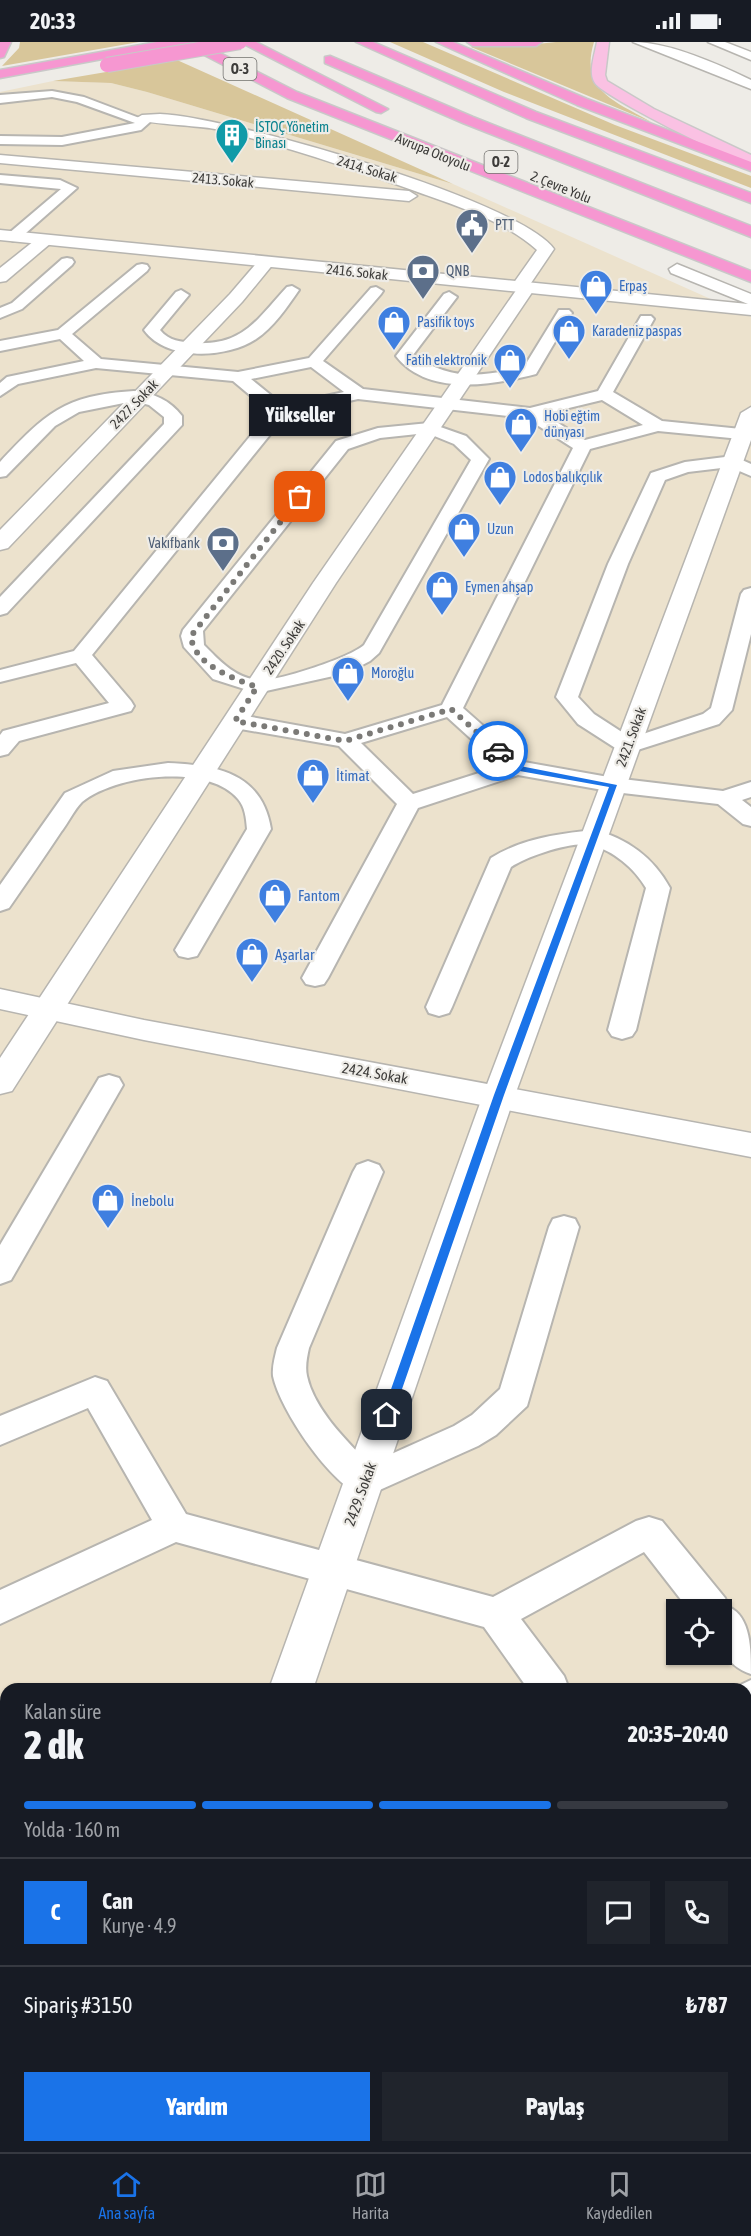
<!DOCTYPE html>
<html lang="tr">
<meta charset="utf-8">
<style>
:root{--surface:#171b24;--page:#20242c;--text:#f1f3f6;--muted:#9ea1a6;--line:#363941;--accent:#1a73e8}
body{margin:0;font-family:"Asap Condensed",sans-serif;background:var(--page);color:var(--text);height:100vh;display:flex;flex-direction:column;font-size:22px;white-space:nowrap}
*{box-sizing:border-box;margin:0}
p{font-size:20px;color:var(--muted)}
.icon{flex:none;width:33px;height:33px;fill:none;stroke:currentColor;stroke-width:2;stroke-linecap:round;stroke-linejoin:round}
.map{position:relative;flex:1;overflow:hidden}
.side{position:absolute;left:0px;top:1641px;width:752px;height:470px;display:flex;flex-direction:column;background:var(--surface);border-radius:18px 18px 0 0;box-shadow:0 2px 4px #0004}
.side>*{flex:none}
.buttons{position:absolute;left:666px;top:1557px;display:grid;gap:12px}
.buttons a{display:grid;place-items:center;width:66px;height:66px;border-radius:0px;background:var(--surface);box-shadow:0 2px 4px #0004;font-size:30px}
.pin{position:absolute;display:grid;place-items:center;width:51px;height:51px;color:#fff;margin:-26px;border-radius:12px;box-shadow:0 3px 9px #0006}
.courier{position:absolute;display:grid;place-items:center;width:60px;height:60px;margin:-30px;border:4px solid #1a73e8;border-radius:50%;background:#fff;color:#222;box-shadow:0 2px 8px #0007}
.bubble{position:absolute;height:42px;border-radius:0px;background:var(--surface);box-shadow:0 2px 4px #0004;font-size:20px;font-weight:800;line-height:42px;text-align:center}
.summary em{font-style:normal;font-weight:800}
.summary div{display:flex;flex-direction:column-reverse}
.summary{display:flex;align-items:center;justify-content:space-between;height:102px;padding:0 24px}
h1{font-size:39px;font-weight:800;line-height:45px}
.bar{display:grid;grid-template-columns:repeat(4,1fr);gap:9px 6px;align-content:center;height:72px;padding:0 24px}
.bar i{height:8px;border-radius:4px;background:var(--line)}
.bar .current{background:var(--accent)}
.bar p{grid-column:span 4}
.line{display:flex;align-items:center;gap:15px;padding:0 24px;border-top:2px solid var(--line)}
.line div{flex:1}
.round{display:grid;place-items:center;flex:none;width:63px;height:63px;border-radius:0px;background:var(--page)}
.action{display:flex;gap:12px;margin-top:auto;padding:12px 24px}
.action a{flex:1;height:69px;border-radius:0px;background:var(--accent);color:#fff;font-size:24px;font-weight:800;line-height:69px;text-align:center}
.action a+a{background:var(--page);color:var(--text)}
.status{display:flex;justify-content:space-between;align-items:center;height:42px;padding:0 30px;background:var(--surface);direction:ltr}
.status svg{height:16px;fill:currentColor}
.tab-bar{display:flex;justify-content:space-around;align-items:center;height:84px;border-top:2px solid var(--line);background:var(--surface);font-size:16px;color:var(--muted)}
.tab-bar a{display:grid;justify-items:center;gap:3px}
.tab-bar .current{color:var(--accent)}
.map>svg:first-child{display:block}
.commercial{fill:#ece2cd;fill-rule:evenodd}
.green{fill:#d8c69a}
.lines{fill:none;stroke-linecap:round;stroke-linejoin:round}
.lane-casing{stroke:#b7b5b0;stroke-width:4}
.street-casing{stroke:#b7b5b0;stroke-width:3}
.secondary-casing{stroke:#b7b5b0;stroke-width:3}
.primary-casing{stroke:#c9c8c8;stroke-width:3}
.highway-casing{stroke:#c9c8c8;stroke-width:3}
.lane{fill:#fff;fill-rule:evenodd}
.street{fill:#fff;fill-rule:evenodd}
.secondary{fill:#fff;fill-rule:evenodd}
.primary{fill:#fac1e3;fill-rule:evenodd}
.highway{fill:#f697d1;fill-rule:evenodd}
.highway-bridge-casing{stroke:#c9c8c8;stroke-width:16;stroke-linecap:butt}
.highway-bridge{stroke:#f697d1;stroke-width:14}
.route{fill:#1a73e8}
.done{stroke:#7b7a77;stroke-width:6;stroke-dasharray:0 10.8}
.labels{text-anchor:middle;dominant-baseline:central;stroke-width:4.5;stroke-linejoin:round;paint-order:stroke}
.shield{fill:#eeece7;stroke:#72716e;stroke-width:1.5}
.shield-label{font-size:14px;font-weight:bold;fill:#3d3c3a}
.far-culture-label{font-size:14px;fill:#0d838f;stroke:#eeece7;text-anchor:start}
.far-street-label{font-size:14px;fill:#3d3c3a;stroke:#eeece7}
.far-service-label{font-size:14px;fill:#4e5e75;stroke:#eeece7;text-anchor:start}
.far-shop-label{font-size:14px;fill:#366cbe;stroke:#eeece7;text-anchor:start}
.shop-label{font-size:15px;fill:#366cbe;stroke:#eeece7;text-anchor:start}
.street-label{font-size:15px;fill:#3d3c3a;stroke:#eeece7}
</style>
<div class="status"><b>20:33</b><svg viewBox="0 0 49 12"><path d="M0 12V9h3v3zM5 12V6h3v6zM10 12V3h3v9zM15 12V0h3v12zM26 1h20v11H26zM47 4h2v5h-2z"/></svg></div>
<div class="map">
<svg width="751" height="2110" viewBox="0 0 751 2110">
<rect width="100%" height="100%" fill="#eeece7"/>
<path class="commercial" d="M53,39L111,41L147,50L453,142L751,275V2110H0V50ZM676,1568H722V1612H676ZM6,1647H746V2104H6Z"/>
<g class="green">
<polygon points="20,0 139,0 2,24 19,6"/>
<polygon points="390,0 423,0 615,83 751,134 751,146 504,50"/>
<path d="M556,0H594C579,49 616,59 651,80L471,5L518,4Z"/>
<polygon points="177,18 453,142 147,50 111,41 53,39"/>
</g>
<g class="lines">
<defs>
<g id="lane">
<polygon points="52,49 84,55 150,80 141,88 62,103 0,102 0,94 62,95 135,81 77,60 52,55 0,61 0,53"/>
<polygon points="0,133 60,138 77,146 18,198 13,199 6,195 8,192 61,147 0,141"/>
<polygon points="67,216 72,217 74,220 72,223 22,267 0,276 0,266 12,261 62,217"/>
<path d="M142,222L147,223L149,226L147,229L72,292L101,317L238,330L309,316L371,246L376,245L383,249L381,252L323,319L363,347L530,366L598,349L641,274H651L654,277L613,350L662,379L751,388V398L658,389L590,407L463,666L524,720L614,736L723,749L751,740V755L742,758L751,765V784L743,782L718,762L614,750L518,733L418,766L328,936L324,942L315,944L306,942L302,936L397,762L339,704L235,686L227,684L224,679L227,674L235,672L345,692L442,663L573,406L526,376L358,357L286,373L92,613L131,659L134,664L131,669L19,699L8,712L0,714V693L3,689L109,661L76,621L0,640V628L74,609L270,370L233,339L96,326L18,342L0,354V341L7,335L84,319L60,297L0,309V299L58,288L137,223ZM311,325L344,350L283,363L251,337ZM602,358L643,383L585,398L544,372ZM447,675L501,724L413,752L361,701Z"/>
<path d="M292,244L299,248C288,264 273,286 256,297C226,317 166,319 144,288L176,250L181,248L189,253L160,288C169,299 181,300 194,301C244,304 257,277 287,245Z"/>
<path d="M449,250L457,255L413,313C451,339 481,335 524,325L559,268H569L572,271L536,332C493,343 428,355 396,314L444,252Z"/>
<path d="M134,349C153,351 170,358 182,374V383L7,571L0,573V555L164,382V375L149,363L134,359L79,370L55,384L6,434L0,435V420C45,372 64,353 134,349Z"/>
<path d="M429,381L466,394L489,417L379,611L370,619L347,631L257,651L213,637L184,605L181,594L183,588L336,399L378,386ZM427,391L454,402L471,418L364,603C349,616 277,640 258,638C235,636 219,618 204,603L203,589L348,407L380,396Z"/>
<polygon points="733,414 751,422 751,434 730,425 688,430 665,438 628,522 578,655 594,672 631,696 703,672 711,666 741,552 744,548 751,546 751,592 732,668 719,682 628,711 620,709 578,682 556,655 608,522 651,431 685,420"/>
<path d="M168,721C217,723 262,731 271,787L197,914L188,916L179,914L175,908L247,787C246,776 245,765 238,757C208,721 115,733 82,760C74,768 68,781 61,790C44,816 26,841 9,866L0,869V843L65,751L113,729Z"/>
<path d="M594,788C627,796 654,816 670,846L636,988L632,994L622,997L612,994L608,988L646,846C635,827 613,808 591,803C572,799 528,814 511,825L452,965L449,971L439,974L429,971L426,965L491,816C523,796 558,792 594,788Z"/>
<polygon points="109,1033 119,1036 123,1043 11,1238 0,1242 0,1203 99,1036"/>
<path d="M368,1119L379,1123L383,1130L309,1306C307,1315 305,1325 307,1334C314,1367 346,1398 369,1422L454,1384L472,1373L500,1347L549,1185L553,1177L564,1174L575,1177L579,1185L527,1364L496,1393L478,1404L364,1455C331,1443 280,1368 273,1334C272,1324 275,1315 277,1306L353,1130L357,1123Z"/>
<path d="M95,1335L107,1339L186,1472L493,1555L636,1479L649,1475L662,1479L725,1556L729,1565C751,1575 751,1608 751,1632C718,1620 722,1598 722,1568H689L644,1510L521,1577L564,1634L569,1647H528L484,1585L176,1500L0,1582V1548L152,1478L88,1366L0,1403V1374Z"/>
<polygon points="751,1638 751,1675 746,1677 746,1647 732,1647"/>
<polygon points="6,1962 6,2019 0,2021 0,1964"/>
<polygon points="273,2104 319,2104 317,2110 271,2110"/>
</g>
<g id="street">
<path d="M633,0C669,0 718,22 751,38V47Z"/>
<polygon points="708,0 725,0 751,10 751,18"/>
<path d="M160,72C226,74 519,158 554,207L531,241L535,246L336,541L12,1049L0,1052V1016L313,541L517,247L513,242L537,208C504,178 456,164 415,149C350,126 283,103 215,87C202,84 139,81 135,77L142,73Z"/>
<polygon points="0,113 409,149 417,154 409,159 0,121"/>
<polygon points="45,193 51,195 53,198 51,201 6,239 0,240 0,226 39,195"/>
<polygon points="266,216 274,221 242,260 8,506 0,508 0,488 230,252 260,217"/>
<polygon points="751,365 751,398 515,1053 313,1647 269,1647 483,1053 741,371"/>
<polygon points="104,2104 158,2104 156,2110 102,2110"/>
</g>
<g id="secondary">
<polygon points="0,188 748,262 671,231 669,227 677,222 751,252 751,273 0,198"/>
<polygon points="0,947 144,978 751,1091 751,1115 144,998 0,967"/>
</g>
<path id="primary" d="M597,0H609L605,33L607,39L654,67L751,113V123C731,118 604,55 595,41C588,30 595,12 597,0Z"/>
<g id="highway">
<polygon points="0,0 11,0 4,15 0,16"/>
<polygon points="157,0 198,0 297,50 751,229 751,240 287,56 183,2 0,36 0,28"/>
<polygon points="240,0 256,0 388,67 381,71 376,70"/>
<polygon points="356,0 373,0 536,70 751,151 751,161 526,76"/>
<polygon points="436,0 453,0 587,57 751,120 751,129 577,63"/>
<polygon points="467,0 542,0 536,4 473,4"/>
<polygon points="330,14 473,75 751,184 751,195 463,81 325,21 325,15"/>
</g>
</defs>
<use href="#lane" class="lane-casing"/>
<use href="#street" class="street-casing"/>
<use href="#secondary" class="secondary-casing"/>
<use href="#primary" class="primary-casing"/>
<use href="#highway" class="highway-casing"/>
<use href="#lane" class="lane"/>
<use href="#street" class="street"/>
<use href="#secondary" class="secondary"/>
<use href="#primary" class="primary"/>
<use href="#highway" class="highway"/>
<defs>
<polyline id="highway-bridge" points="107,23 240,0"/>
</defs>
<use href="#highway-bridge" class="highway-bridge-casing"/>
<use href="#highway-bridge" class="highway-bridge"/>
</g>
<polygon class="route" points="495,707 500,707 520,724 617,743 504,1053 393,1373 387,1378 382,1373 494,1053 609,745 514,728 495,710"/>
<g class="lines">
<path class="done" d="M300,455L191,594C193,623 235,637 257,645L235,679L345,699L451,667L498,709"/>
</g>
<defs>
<symbol id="building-pin" viewBox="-11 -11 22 30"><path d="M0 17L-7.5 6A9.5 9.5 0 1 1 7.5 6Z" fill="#0f9aa8" stroke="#eeece7"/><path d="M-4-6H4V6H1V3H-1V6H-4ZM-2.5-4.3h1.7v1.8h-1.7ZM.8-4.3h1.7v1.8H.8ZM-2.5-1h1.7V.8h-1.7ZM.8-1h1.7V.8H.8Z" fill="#fff"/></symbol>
<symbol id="civic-pin" viewBox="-11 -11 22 30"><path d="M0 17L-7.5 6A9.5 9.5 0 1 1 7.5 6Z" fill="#5c6f8a" stroke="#eeece7"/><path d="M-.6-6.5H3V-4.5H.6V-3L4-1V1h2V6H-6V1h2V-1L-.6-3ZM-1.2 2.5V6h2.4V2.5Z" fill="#fff"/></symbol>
<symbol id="bank-pin" viewBox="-11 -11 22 30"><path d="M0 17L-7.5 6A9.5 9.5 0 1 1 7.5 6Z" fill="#5c6f8a" stroke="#eeece7"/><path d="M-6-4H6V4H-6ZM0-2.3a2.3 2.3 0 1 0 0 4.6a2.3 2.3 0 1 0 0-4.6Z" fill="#fff"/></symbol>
<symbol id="shop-pin" viewBox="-11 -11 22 30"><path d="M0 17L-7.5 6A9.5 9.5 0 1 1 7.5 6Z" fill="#3f7fe0" stroke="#eeece7"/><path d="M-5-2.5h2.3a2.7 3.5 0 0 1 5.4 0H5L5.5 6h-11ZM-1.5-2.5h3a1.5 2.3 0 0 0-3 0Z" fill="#fff"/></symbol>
</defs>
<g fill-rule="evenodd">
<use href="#building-pin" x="213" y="74" width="38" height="52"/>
<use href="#civic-pin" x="453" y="164" width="38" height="52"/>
<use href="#bank-pin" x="404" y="210" width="38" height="52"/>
<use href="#shop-pin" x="577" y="225" width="38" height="52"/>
<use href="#shop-pin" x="375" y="261" width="38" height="52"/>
<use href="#shop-pin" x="550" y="270" width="38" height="52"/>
<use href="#shop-pin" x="491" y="299" width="38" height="52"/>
<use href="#shop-pin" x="502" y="363" width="38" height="52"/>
<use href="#shop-pin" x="481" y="416" width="38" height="52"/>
<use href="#shop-pin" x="445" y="468" width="38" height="52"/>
<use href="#bank-pin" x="204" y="482" width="38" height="52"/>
<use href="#shop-pin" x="423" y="526" width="38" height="52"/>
<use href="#shop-pin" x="329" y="612" width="38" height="52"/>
<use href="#shop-pin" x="294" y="714" width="38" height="52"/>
<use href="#shop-pin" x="256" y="834" width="38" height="52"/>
<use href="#shop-pin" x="233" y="893" width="38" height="52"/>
<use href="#shop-pin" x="89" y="1139" width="38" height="52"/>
</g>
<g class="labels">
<g class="shield">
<rect x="223.5" y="16" width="33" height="22" rx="4.5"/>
<rect x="484.5" y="109" width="33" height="22" rx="4.5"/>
</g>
<g class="shield-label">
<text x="240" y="27">O-3</text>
<text x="501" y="120">O-2</text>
</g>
<g class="far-culture-label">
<text x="255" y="85">İSTOÇ Yönetim<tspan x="255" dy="16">Binası</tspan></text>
</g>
<g class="far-street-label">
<text transform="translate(433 110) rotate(22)">Avrupa Otoyolu</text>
<text transform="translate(367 127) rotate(17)">2414. Sokak</text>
<text transform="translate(223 138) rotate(5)">2413. Sokak</text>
<text transform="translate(561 145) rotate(22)">2. Çevre Yolu</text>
<text transform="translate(357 230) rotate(6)">2416. Sokak</text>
<text transform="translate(134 362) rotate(-46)">2427. Sokak</text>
<text transform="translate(284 605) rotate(-56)">2420. Sokak</text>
<text transform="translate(631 695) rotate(-70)">2421. Sokak</text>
</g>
<g class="far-service-label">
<text x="495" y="183">PTT</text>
<text x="446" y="229">QNB</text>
<text x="200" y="501" text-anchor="end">Vakıfbank</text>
</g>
<g class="far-shop-label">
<text x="619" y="244">Erpaş</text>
<text x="417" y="280">Pasifik toys</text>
<text x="592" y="289">Karadeniz paspas</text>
<text x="487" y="318" text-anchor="end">Fatih elektronik</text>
<text x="544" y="374">Hobi eğtim<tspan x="544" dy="16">dünyası</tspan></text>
<text x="523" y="435">Lodos balıkçılık</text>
<text x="487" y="487">Uzun</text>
<text x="465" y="545">Eymen ahşap</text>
<text x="371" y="631">Moroğlu</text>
</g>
<g class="shop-label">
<text x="336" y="733">İtimat</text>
<text x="298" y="853">Fantom</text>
<text x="275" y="912">Aşarlar</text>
<text x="131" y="1158">İnebolu</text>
</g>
<g class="street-label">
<text transform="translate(375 1031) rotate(10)">2424. Sokak</text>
<text transform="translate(360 1452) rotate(-70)">2429. Sokak</text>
</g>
</g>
</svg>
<div class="buttons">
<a><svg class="icon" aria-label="locate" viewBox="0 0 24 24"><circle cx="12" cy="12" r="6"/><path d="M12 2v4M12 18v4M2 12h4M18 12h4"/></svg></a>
</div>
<div class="pin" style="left:300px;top:455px;background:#ea580c"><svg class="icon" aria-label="bag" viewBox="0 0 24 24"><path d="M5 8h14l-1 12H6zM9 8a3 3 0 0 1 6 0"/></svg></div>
<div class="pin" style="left:387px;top:1373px;background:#1f2937"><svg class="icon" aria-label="home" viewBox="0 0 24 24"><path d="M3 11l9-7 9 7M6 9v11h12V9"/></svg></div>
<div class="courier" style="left:498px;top:709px"><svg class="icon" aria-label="car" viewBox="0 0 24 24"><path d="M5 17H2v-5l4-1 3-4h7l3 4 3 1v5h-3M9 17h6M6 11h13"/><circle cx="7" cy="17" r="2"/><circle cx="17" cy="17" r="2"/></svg></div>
<div class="bubble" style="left:249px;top:352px;width:102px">Yükseller</div>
<section class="side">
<div class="summary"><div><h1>2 dk</h1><p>Kalan süre</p></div><em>20:35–20:40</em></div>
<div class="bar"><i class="current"></i><i class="current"></i><i class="current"></i><i></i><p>Yolda · 160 m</p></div>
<div class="line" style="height:108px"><b class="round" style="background:var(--accent);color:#fff">C</b><div><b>Can</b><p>Kurye · 4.9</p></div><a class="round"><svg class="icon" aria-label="chat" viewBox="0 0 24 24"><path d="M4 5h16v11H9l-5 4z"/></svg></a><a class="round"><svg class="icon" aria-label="phone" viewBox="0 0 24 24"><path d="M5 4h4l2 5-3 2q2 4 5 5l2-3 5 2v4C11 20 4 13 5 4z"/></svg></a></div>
<div class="line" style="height:78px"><div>Sipariş #3150</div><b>₺787</b></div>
<div class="action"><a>Yardım</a><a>Paylaş</a></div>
</section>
</div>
<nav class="tab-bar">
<a class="current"><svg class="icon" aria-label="home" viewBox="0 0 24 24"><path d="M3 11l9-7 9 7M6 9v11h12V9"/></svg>Ana sayfa</a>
<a><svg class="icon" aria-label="map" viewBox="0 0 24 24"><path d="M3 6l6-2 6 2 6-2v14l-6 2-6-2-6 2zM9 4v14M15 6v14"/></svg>Harita</a>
<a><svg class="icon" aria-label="saved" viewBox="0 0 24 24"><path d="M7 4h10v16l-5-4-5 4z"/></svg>Kaydedilen</a>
</nav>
